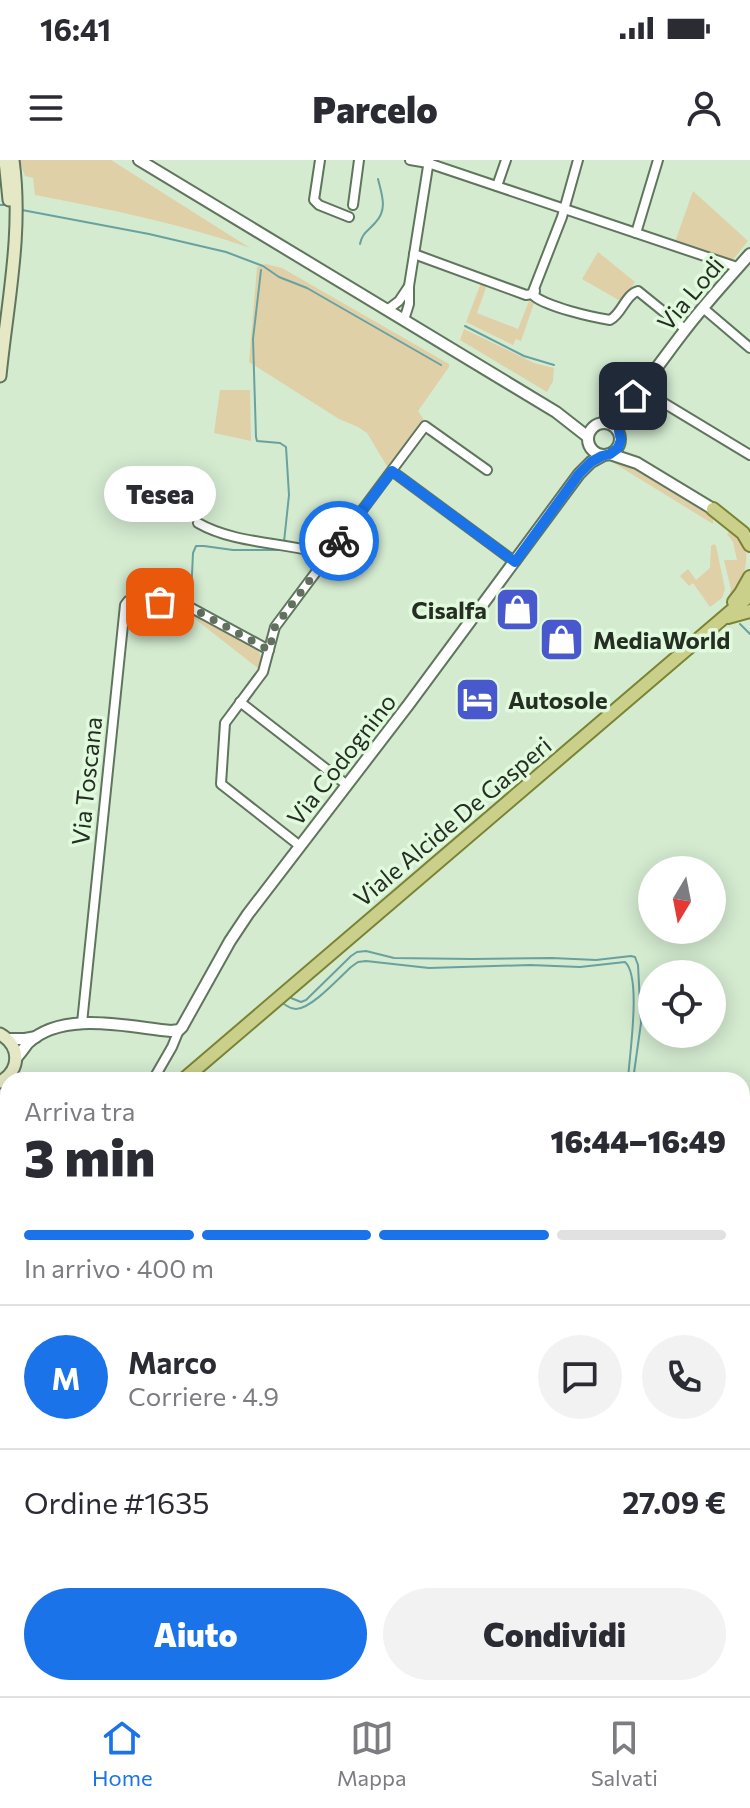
<!DOCTYPE html>
<html lang="it">
<meta charset="utf-8">
<style>
:root{--surface:#fff;--page:#f2f2f3;--text:#2b2b33;--muted:#7c7c81;--line:#e1e1e2;--accent:#1a73e8}
body{margin:0;font-family:Commissioner,sans-serif;background:var(--page);color:var(--text);height:100vh;display:flex;flex-direction:column;font-size:30px;white-space:nowrap}
*{box-sizing:border-box;margin:0}
p{font-size:26px;color:var(--muted)}
.icon{flex:none;width:44px;height:44px;fill:none;stroke:currentColor;stroke-width:2;stroke-linecap:round;stroke-linejoin:round}
.map{position:relative;flex:1;overflow:hidden}
.panel{position:absolute;left:0px;top:912px;width:750px;height:624px;display:flex;flex-direction:column;background:var(--surface);border-radius:24px 24px 0 0;box-shadow:0 4px 20px #0003}
.panel>*{flex:none}
.needle{width:52px;rotate:190deg}
.tools{position:absolute;left:638px;top:696px;display:grid;gap:16px}
.tools a{display:grid;place-items:center;width:88px;height:88px;border-radius:50%;background:var(--surface);box-shadow:0 4px 20px #0003;font-size:40px}
.pin{position:absolute;display:grid;place-items:center;width:68px;height:68px;color:#fff;margin:-34px;border-radius:16px;box-shadow:0 4px 12px #0006}
.courier{position:absolute;display:grid;place-items:center;width:80px;height:80px;margin:-40px;border:6px solid #1a73e8;border-radius:50%;background:#fff;color:#222;box-shadow:0 2px 10px #0007}
.bubble{position:absolute;height:56px;border-radius:28px;background:var(--surface);box-shadow:0 4px 20px #0003;font-size:26px;font-weight:800;line-height:56px;text-align:center}
.summary em{font-style:normal;font-weight:800}
.summary div{display:flex;flex-direction:column-reverse}
.summary{display:flex;align-items:center;justify-content:space-between;height:136px;padding:0 24px}
h1{font-size:52px;font-weight:800;line-height:60px}
.bar{display:grid;grid-template-columns:repeat(4,1fr);gap:12px 8px;align-content:center;height:96px;padding:0 24px}
.bar i{height:10px;border-radius:6px;background:var(--line)}
.bar .on{background:var(--accent)}
.bar p{grid-column:span 4}
.line{display:flex;align-items:center;gap:20px;padding:0 24px;border-top:2px solid var(--line)}
.line div{flex:1}
.round{display:grid;place-items:center;flex:none;width:84px;height:84px;border-radius:42px;background:var(--page)}
.cta{display:flex;gap:16px;margin-top:auto;padding:16px 24px}
.cta a{flex:1;height:92px;border-radius:48px;background:var(--accent);color:#fff;font-size:32px;font-weight:800;line-height:92px;text-align:center}
.cta a+a{background:var(--page);color:var(--text)}
.status{display:flex;justify-content:space-between;align-items:center;height:56px;padding:0 40px;background:var(--surface);direction:ltr}
.status svg{height:22px;fill:currentColor}
header{display:flex;justify-content:space-between;align-items:center;height:104px;padding:0 24px;background:var(--surface);font-size:36px;font-weight:800}
.menu{display:flex;justify-content:space-around;align-items:center;height:112px;border-top:2px solid var(--line);background:var(--surface);font-size:22px;color:var(--muted)}
.menu a{display:grid;justify-items:center;gap:4px}
.menu .on{color:var(--accent)}
.map>svg:first-child{display:block}
.green{fill:#e0d0a8}
.lines{fill:none;stroke-linecap:round;stroke-linejoin:round}
.stream{stroke:#68a19f;stroke-width:2}
.minor-casing{stroke:#60755d;stroke-width:12}
.tertiary-casing{stroke:#60755d;stroke-width:14}
.secondary-casing{stroke:#60755d;stroke-width:15}
.primary-casing{stroke:#798333;stroke-width:16}
.minor{stroke:#fff;stroke-width:8}
.tertiary{stroke:#fff;stroke-width:10}
.secondary{stroke:#e4e8c4;stroke-width:11}
.primary{stroke:#cad08a;stroke-width:12}
.done{stroke:#627060;stroke-width:8;stroke-dasharray:0 14.4}
.route{stroke:#1a73e8;stroke-width:10}
.labels{text-anchor:middle;dominant-baseline:central;stroke-width:7;stroke-linejoin:round;paint-order:stroke}
.street-label{font-size:24px;fill:#252e23;stroke:#e1f9dd}
.poi-label{font-size:24px;font-weight:bold;fill:#252e23;stroke:#e1f9dd;text-anchor:start}
</style>
<div class="status"><b>16:41</b><svg viewBox="0 0 49 12"><path d="M0 12V9h3v3zM5 12V6h3v6zM10 12V3h3v9zM15 12V0h3v12zM26 1h20v11H26zM47 4h2v5h-2z"/></svg></div>
<header><svg class="icon" aria-label="menu" viewBox="0 0 24 24"><path d="M4 6h16M4 12h16M4 18h16"/></svg>Parcelo<svg class="icon" aria-label="person" viewBox="0 0 24 24"><circle cx="12" cy="8" r="4"/><path d="M4 21q1-7 8-7t8 7"/></svg></header>
<div class="map">
<svg width="750" height="1536" viewBox="0 0 750 1536">
<rect width="100%" height="100%" fill="#d4ebd0"/>
<g class="green">
<path d="M19,0H111L250,88C179,63 108,49 35,35L33,18L25,16Z"/>
<polygon points="693,31 748,81 731,102 675,82"/>
<polygon points="598,92 635,122 622,142 582,119"/>
<polygon points="266,104 282,108 449,204 449,207 418,251 424,260 388,308 367,273 358,267 339,259 249,202 257,107"/>
<polygon points="481,123 487,125 477,153 518,169 529,141 534,143 521,181 516,179 513,185 466,162"/>
<polygon points="464,169 534,203 554,208 553,221 547,232 460,180"/>
<polygon points="220,230 250,230 251,281 214,273"/>
<polygon points="609,300 620,302 633,308 713,356 713,364"/>
<path d="M731,369C735,374 741,378 745,383C750,406 741,427 727,442L731,429L724,400H737L733,382L727,374Z"/>
<polygon points="714,384 716,386 725,429 722,438 710,447 693,423 689,426 680,416 688,409 696,420 710,408 711,386"/>
<polygon points="187,450 257,488 262,499 259,509 190,455 187,455"/>
<polygon points="8,1102 8,1231 0,1238 0,1108"/>
</g>
<g class="lines">
<g class="stream">
<polyline points="0,45 4,45"/>
<polyline points="22,50 149,74 226,92 263,106 279,117 307,128 441,205"/>
<path d="M360,84C362,73 368,71 375,63C388,50 382,35 378,19"/>
<polyline points="261,110 253,179 256,277 257,281 280,283 286,287 289,335 284,382"/>
<polyline points="465,166 524,196 554,205"/>
<polyline points="191,436 193,393 196,386 204,386 233,390 280,390 283,388"/>
<polyline points="740,464 750,474"/>
<polyline points="291,838 301,842 306,840 351,796 357,792 366,791 394,798 472,799 552,798 596,800 631,796 635,797 638,805 641,863 633,920"/>
<path d="M284,844C289,847 290,849 296,849C311,849 339,818 351,807L358,802L366,801L429,808L530,805L580,807L625,802C642,817 629,897 628,920"/>
<polyline points="0,1006 8,1014"/>
<polyline points="742,1041 750,1041"/>
<polyline points="742,1360 750,1359"/>
<polyline points="0,1388 8,1388"/>
<polyline points="209,1528 210,1536"/>
</g>
<defs>
<g id="minor">
<polyline points="320,0 314,40 319,45 349,57"/>
<polyline points="410,0 428,3 737,107"/>
<polyline points="497,26 506,0"/>
<polyline points="353,45 359,0"/>
<polyline points="636,73 658,0"/>
<polyline points="414,94 526,135 532,134 562,57 578,0"/>
<path d="M535,131L534,136C548,147 591,157 610,160C622,154 625,135 638,131L685,169"/>
<polyline points="703,148 750,188"/>
<polyline points="387,150 399,141 409,126"/>
<polyline points="404,160 409,144 409,126 429,0"/>
<polyline points="639,228 750,295"/>
<polyline points="392,311 515,402"/>
<path d="M198,363C233,383 278,382 316,392L325,400"/>
<polyline points="240,542 347,625"/>
<polyline points="300,686 221,624 225,563 263,512 275,467 425,266 487,310"/>
<polyline points="82,863 125,445 128,441 134,440 186,445 269,490"/>
<polyline points="153,920 172,887 179,870"/>
<polyline points="0,1049 8,1054"/>
<polyline points="742,1352 750,1352"/>
<polyline points="0,1372 8,1372"/>
</g>
<g id="tertiary">
<polyline points="139,0 556,252 588,277"/>
<circle cx="604" cy="279" r="16"/>
<path d="M604,263C636,240 658,205 682,174C703,146 727,120 750,94"/>
<polyline points="610,294 637,303 713,349"/>
<polyline points="7,879 25,879 36,877"/>
<path d="M16,898C20,894 24,888 28,883C63,850 128,867 171,871L179,870L182,867L230,781L248,754L409,544L579,314L591,302L602,296"/>
</g>
<g id="secondary">
<polyline points="5,0 9,40"/>
<path d="M0,216C7,145 23,72 13,0"/>
<path d="M0,874C21,886 21,910 0,922"/>
</g>
<g id="primary">
<polyline points="713,349 743,373 750,385"/>
<polyline points="734,442 741,433 750,417"/>
<polyline points="728,457 750,451"/>
<polyline points="183,920 750,435"/>
<polyline points="0,1092 8,1084"/>
<polyline points="0,1247 8,1241"/>
</g>
</defs>
<use href="#minor" class="minor-casing"/>
<use href="#tertiary" class="tertiary-casing"/>
<use href="#secondary" class="secondary-casing"/>
<use href="#primary" class="primary-casing"/>
<use href="#minor" class="minor"/>
<use href="#tertiary" class="tertiary"/>
<use href="#secondary" class="secondary"/>
<use href="#primary" class="primary"/>
</g>
<g class="lines">
<polyline class="done" points="160,442 186,445 269,490 275,467 339,381"/>
<polyline class="route" points="339,381 392,311 515,402 579,314 591,302 602,296 610,294 618,288 621,280 619,271 633,236"/>
</g>
<defs>
<symbol id="shop-square" viewBox="-11 -11 22 22"><rect x="-9" y="-9" width="18" height="18" rx="4" fill="#4858cd" stroke="#e1f9dd"/><path d="M-5-2.5h2.3a2.7 3.5 0 0 1 5.4 0H5L5.5 6h-11ZM-1.5-2.5h3a1.5 2.3 0 0 0-3 0Z" fill="#fff"/></symbol>
<symbol id="hotel-square" viewBox="-11 -11 22 22"><rect x="-9" y="-9" width="18" height="18" rx="4" fill="#4858cd" stroke="#e1f9dd"/><path d="M-6-4.5h1.5V1H6V5H4.5V3h-9V5H-6ZM-4 0a1.8 1.8 0 1 1 3.6 0ZM.5 0V-2.5h3Q6-2.5 6 0Z" fill="#fff"/></symbol>
</defs>
<g fill-rule="evenodd">
<use href="#shop-square" x="492" y="424" width="51" height="51"/>
<use href="#shop-square" x="536" y="454" width="51" height="51"/>
<use href="#hotel-square" x="452" y="514" width="51" height="51"/>
</g>
<g class="labels">
<g class="street-label">
<text transform="translate(690 133) rotate(-50)">Via Lodi</text>
<text transform="translate(341 599) rotate(-52)">Via Codognino</text>
<text transform="translate(86 621) rotate(-84)">Via Toscana</text>
<text transform="translate(452 661) rotate(-40)">Viale Alcide De Gasperi</text>
</g>
<g class="poi-label">
<text x="487" y="449" text-anchor="end">Cisalfa</text>
<text x="593" y="479">MediaWorld</text>
<text x="508" y="539">Autosole</text>
</g>
</g>
</svg>
<div class="tools">
<a><svg class="needle" viewBox="-14 -14 28 28"><path d="M0-13l5 13h-10z" fill="#e53935"/><path d="M0 13l5-13h-10z" fill="#7c7c81"/></svg></a>
<a><svg class="icon" aria-label="locate" viewBox="0 0 24 24"><circle cx="12" cy="12" r="6"/><path d="M12 2v4M12 18v4M2 12h4M18 12h4"/></svg></a>
</div>
<div class="pin" style="left:160px;top:442px;background:#ea580c"><svg class="icon" aria-label="bag" viewBox="0 0 24 24"><path d="M5 8h14l-1 12H6zM9 8a3 3 0 0 1 6 0"/></svg></div>
<div class="pin" style="left:633px;top:236px;background:#1f2937"><svg class="icon" aria-label="home" viewBox="0 0 24 24"><path d="M3 11l9-7 9 7M6 9v11h12V9"/></svg></div>
<div class="courier" style="left:339px;top:381px"><svg class="icon" aria-label="bike" viewBox="0 0 24 24"><circle cx="6" cy="16" r="4"/><circle cx="18" cy="16" r="4"/><path d="M6 16l4-8h5l3 8M10 8l3 8H6M13 5h3"/></svg></div>
<div class="bubble" style="left:104px;top:306px;width:112px">Tesea</div>
<section class="panel">
<div class="summary"><div><h1>3 min</h1><p>Arriva tra</p></div><em>16:44–16:49</em></div>
<div class="bar"><i class="on"></i><i class="on"></i><i class="on"></i><i></i><p>In arrivo · 400 m</p></div>
<div class="line" style="height:144px"><b class="round" style="background:var(--accent);color:#fff">M</b><div><b>Marco</b><p>Corriere · 4.9</p></div><a class="round"><svg class="icon" aria-label="chat" viewBox="0 0 24 24"><path d="M4 5h16v11H9l-5 4z"/></svg></a><a class="round"><svg class="icon" aria-label="phone" viewBox="0 0 24 24"><path d="M5 4h4l2 5-3 2q2 4 5 5l2-3 5 2v4C11 20 4 13 5 4z"/></svg></a></div>
<div class="line" style="height:104px"><div>Ordine #1635</div><b>27.09 €</b></div>
<div class="cta"><a>Aiuto</a><a>Condividi</a></div>
</section>
</div>
<nav class="menu">
<a class="on"><svg class="icon" aria-label="home" viewBox="0 0 24 24"><path d="M3 11l9-7 9 7M6 9v11h12V9"/></svg>Home</a>
<a><svg class="icon" aria-label="map" viewBox="0 0 24 24"><path d="M3 6l6-2 6 2 6-2v14l-6 2-6-2-6 2zM9 4v14M15 6v14"/></svg>Mappa</a>
<a><svg class="icon" aria-label="saved" viewBox="0 0 24 24"><path d="M7 4h10v16l-5-4-5 4z"/></svg>Salvati</a>
</nav>
